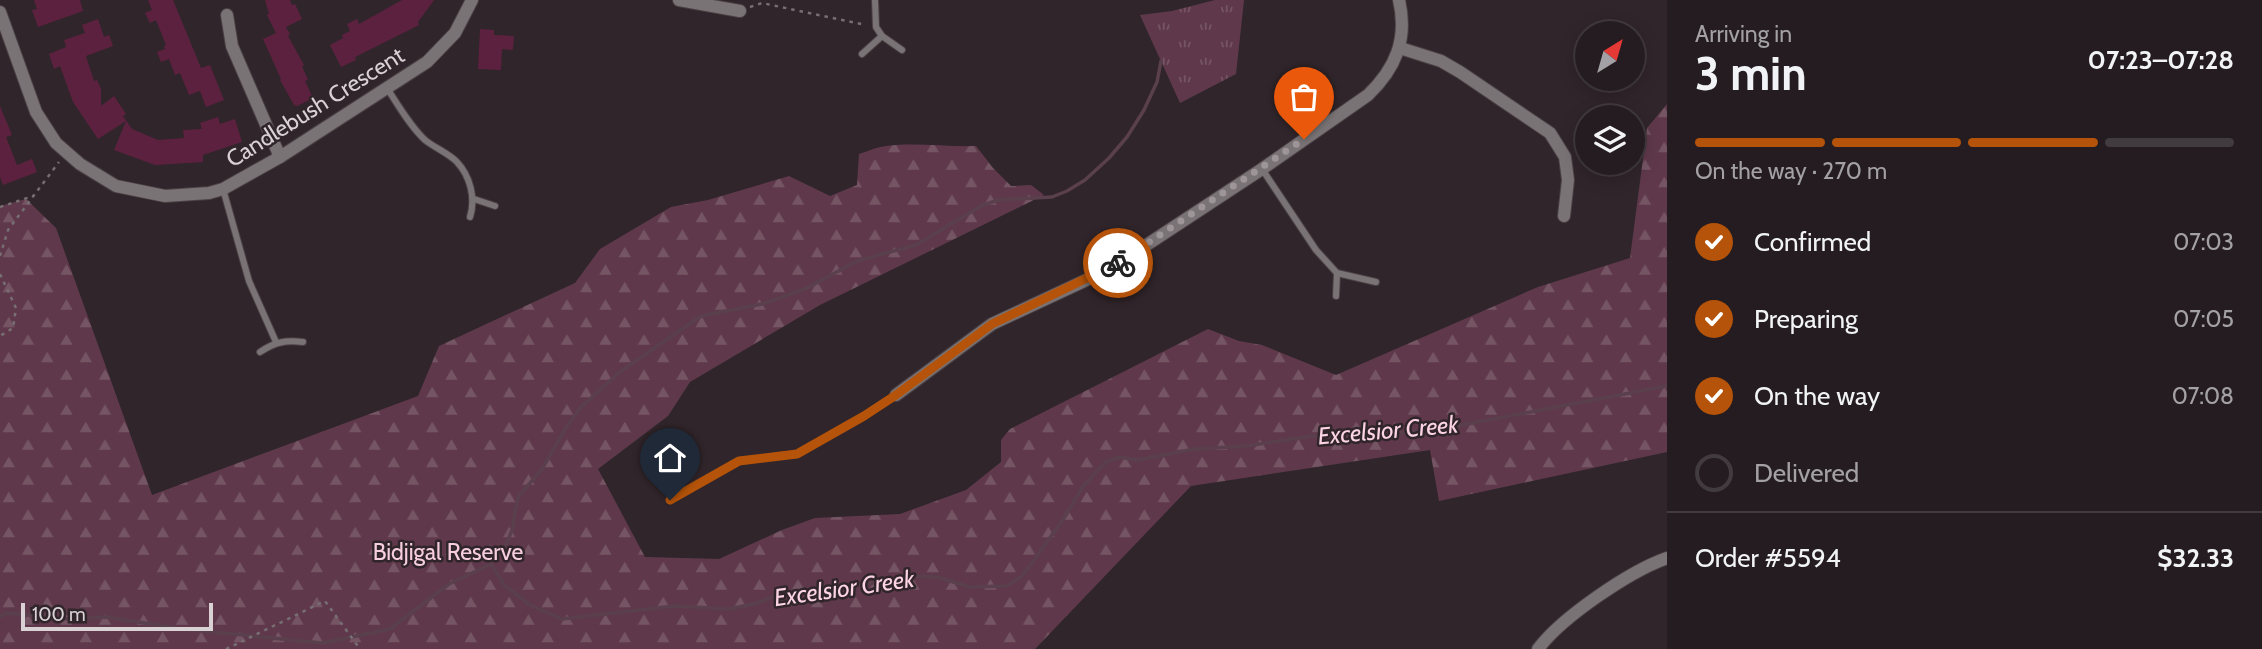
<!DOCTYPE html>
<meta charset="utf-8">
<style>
:root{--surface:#241c20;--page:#30292d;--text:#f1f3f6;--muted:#a3a1a5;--line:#413a3e;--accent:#b45309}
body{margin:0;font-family:Cabin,sans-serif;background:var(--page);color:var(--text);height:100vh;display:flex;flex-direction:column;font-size:26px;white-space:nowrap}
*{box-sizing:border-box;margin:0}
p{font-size:23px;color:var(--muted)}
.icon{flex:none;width:38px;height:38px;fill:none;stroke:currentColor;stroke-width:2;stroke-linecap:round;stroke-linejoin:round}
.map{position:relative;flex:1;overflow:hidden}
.side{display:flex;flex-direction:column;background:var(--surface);width:595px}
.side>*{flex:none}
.needle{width:46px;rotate:37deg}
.buttons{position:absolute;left:1575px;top:21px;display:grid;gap:14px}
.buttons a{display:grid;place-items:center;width:70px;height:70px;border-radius:50%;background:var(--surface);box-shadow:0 4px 18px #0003,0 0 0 2px var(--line);font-size:35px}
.scale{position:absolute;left:21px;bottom:18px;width:192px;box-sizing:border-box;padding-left:7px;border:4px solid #d9d1d4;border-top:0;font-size:19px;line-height:24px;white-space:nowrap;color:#d9d1d4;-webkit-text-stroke:5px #30252a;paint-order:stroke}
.pin{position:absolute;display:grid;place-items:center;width:60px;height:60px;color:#fff;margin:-72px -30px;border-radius:50% 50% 50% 0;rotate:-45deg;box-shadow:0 0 7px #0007}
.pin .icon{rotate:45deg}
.courier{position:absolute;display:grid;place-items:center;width:70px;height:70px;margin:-35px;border:5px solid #b45309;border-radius:50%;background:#fff;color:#222;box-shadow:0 2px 9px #0007}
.overview em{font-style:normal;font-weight:800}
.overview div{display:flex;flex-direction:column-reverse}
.overview{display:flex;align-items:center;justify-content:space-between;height:119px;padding:0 28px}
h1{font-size:46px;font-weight:800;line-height:52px}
.bar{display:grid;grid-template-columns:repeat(4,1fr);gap:10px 7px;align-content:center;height:84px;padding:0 28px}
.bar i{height:9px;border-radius:5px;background:var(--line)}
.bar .active{background:var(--accent)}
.bar p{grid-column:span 4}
.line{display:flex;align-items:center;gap:18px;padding:0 28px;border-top:2px solid var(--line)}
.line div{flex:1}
ol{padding:0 28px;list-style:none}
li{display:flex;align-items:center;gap:21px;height:77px}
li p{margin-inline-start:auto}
li .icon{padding:7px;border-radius:50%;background:var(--accent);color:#fff;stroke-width:4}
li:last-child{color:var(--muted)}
li i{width:38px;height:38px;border:4px solid var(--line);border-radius:50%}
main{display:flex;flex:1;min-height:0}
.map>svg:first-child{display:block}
.grass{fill:url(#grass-tufts)}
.forest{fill:url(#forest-firs)}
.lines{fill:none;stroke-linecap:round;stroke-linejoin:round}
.stream{stroke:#5a3f4c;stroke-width:3.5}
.building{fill:#5d2140}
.lane-casing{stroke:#4b4145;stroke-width:8}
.street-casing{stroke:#4b4145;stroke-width:14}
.path{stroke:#776e72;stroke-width:2.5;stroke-dasharray:3.5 5;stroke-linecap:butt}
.lane{stroke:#797375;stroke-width:6}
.street{stroke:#797375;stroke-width:12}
.done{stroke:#9e9598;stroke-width:7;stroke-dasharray:0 12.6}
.route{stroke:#b45309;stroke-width:9}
.labels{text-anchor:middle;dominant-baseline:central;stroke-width:5;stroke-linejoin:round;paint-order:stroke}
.street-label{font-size:23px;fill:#d9d1d4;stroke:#30252a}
.park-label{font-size:23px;fill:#f7cedf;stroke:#30252a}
.water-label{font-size:24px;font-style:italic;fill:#fdd4e5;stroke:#30252a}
</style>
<main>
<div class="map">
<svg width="1667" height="649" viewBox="0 0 1667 649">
<defs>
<pattern id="grass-tufts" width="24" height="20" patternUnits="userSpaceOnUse" patternTransform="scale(1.75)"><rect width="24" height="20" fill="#5f394b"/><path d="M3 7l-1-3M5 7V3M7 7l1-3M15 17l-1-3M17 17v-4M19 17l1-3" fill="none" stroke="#755564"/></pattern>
<pattern id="forest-firs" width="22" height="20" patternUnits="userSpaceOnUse" patternTransform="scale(1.75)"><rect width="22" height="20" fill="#5f394b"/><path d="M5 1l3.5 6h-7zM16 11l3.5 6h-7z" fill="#755564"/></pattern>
</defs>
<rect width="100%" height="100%" fill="#30252a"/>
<polygon class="grass" points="1215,0 1244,0 1236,74 1180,103 1140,15 1172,11"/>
<path class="forest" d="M1667,104V452L1439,501L1430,450L1191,486L1035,649H0V206L26,199L56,228L152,495L418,396L439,346L575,283L600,249L671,207L708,200L789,176L830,196L857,185L859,154C868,151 877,147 886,146C915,142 946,147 976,146L993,168L1011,186L1031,185L1044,195L820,305L690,382L668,416L598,469L645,557L719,559L782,530L815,518L900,514L966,490L1001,462V440L1010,429L1208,329L1239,341L1262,345L1336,375L1538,287L1630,258L1647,128Z"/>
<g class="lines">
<g class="stream">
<polyline points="491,564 507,543 513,527 515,510 519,496 542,469 567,426 581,407 621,371 701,316 762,304 807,288 857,261 916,245 981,206 998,200 1052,197 1067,191 1085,180 1109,158 1127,137 1144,110 1157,82 1161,61"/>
<polyline points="0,616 8,613 66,619 106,617 183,629 322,643 390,629 449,584 491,564 505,586 530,605 562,619 674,606 729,609 758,603 784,592 883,582 907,576 937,577 970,587 1006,586 1021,577 1032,563 1066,515 1083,486 1106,462 1119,457 1137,460 1195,449 1247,446 1311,436 1382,435 1441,429 1667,386"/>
</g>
</g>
<g class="building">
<polygon points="34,0 80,0 83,11 38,27 32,10 37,9"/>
<polygon points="148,0 173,0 201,68 210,65 224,100 206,107 200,91 189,95 180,73 175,75 169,59 161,62 157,52 165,49 164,46 166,45 156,20 150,23 145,13 152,10"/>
<polygon points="265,0 290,0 292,5 295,4 302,19 286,27 290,34 288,36 304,65 302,66 308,80 305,81 313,98 297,106 294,105 280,80 281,79 263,39 276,33 267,15 269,14"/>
<polygon points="402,0 434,0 418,22 419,25 355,57 356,60 341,67 330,45 343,38 342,35 350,31 347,24 357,19 359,24"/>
<polygon points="98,19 104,37 109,35 113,46 86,56 94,81 97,80 101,89 101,106 114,96 126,114 123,116 132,129 158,140 184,138 183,130 202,129 200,123 218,117 220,124 235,119 242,142 203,155 203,162 155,165 114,150 126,121 98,139 73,102 60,66 54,69 49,54 66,47 64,40 85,33 82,25"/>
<polygon points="480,29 494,30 494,35 514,36 513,50 502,49 501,70 478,69"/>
<polygon points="0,106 12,135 6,137 17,165 32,159 37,172 3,185 0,177"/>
</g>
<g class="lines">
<defs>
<g id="lane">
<polyline points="882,36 902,50"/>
<polyline points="862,54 882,36 876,27 875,0"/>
<path d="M387,88C398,105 410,126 425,140C435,148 448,153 457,162C470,176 476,198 470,217"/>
<polyline points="1262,169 1316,250 1337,273 1376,282"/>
<polyline points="223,189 249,281 276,342"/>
<polyline points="474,199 495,206"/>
<polyline points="1336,296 1337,273"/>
<path d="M260,352C275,342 285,340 303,342"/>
<polyline points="670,500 739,461 797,454 864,416 896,395"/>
</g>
<g id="street">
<polyline points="679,0 740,11"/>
<polyline points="0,12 36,112 56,143 80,164 116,186 165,196 209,193 223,189 280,157 427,62 455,33 472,0"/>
<polyline points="227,15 232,46 280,157"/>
<polyline points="1400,48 1441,61 1460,72 1550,133 1565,157 1568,180 1564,216"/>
<path d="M896,395L992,324L1110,269L1262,169L1368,95C1396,68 1408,39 1399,0"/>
<path d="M1538,649C1562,617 1630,571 1667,558"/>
</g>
</defs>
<use href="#lane" class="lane-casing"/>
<use href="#street" class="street-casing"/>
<g class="path">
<polyline points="750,7 762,3 866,25"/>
<polyline points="0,207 33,196"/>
<polyline points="0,256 8,230 59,162"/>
<polyline points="0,274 16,308 13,328 0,336"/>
<polyline points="226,649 325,601 360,649"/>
</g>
<use href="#lane" class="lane"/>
<use href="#street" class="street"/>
</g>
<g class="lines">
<polyline class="done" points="1118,263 1304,139"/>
<polyline class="route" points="670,500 739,461 797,454 864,416 896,395 992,324 1118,263"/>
</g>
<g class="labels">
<g class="street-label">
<text transform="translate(315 107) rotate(-32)">Candlebush Crescent</text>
</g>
<g class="park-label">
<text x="448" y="552">Bidjigal Reserve</text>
</g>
<g class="water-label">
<text transform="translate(1388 430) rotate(-5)">Excelsior Creek</text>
<text transform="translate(844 588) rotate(-8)">Excelsior Creek</text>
</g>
</g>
</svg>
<div class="buttons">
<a><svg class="needle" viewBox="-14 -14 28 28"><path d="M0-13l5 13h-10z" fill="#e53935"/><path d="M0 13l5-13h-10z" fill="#a3a1a5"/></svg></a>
<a><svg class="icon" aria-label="layers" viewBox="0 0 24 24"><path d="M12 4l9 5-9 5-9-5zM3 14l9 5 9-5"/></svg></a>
</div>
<div class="scale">100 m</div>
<div class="pin" style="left:1304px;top:139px;background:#ea580c"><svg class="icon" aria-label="bag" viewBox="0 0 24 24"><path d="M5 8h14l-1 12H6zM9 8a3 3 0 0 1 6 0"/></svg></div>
<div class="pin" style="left:670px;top:500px;background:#1f2937"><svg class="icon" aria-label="home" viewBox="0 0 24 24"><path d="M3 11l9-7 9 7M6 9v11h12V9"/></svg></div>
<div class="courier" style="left:1118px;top:263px"><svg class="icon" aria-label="bike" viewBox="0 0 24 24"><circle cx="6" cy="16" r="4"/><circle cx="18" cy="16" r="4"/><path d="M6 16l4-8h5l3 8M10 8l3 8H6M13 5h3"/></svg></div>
</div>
<section class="side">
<div class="overview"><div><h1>3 min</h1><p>Arriving in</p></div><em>07:23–07:28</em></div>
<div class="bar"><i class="active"></i><i class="active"></i><i class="active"></i><i></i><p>On the way · 270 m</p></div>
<ol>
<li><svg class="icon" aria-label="check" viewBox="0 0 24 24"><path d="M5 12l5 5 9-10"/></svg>Confirmed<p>07:03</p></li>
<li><svg class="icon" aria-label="check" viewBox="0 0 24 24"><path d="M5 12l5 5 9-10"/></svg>Preparing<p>07:05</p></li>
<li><svg class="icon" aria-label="check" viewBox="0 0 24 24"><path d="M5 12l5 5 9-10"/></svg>On the way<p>07:08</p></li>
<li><i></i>Delivered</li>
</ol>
<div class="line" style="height:91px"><div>Order #5594</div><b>$32.33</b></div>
</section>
</main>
